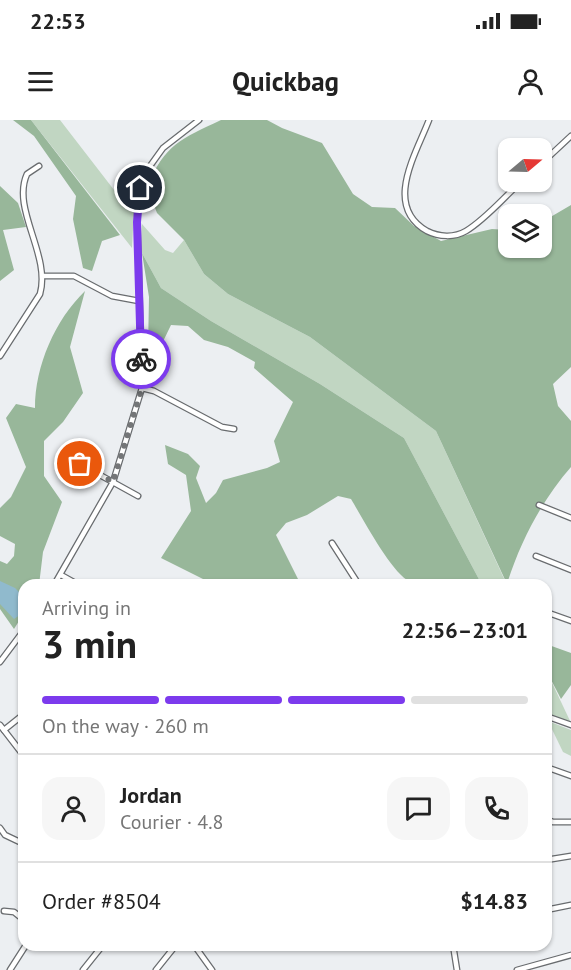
<!DOCTYPE html>
<meta charset="utf-8">
<style>
:root{--surface:#fff;--page:#f6f6f6;--text:#222;--muted:#767676;--line:#e0e0e0;--accent:#7c3aed}
body{margin:0;font-family:"PT Sans",sans-serif;background:var(--page);color:var(--text);height:100vh;display:flex;flex-direction:column;font-size:22px;white-space:nowrap}
*{box-sizing:border-box;margin:0}
p{font-size:20px;color:var(--muted)}
.icon{flex:none;width:33px;height:33px;fill:none;stroke:currentColor;stroke-width:2;stroke-linecap:round;stroke-linejoin:round}
.map{position:relative;flex:1;overflow:hidden}
.panel{position:absolute;left:18px;top:459px;width:534px;height:372px;display:flex;flex-direction:column;background:var(--surface);border-radius:18px;box-shadow:0 2px 4px #0004}
.panel>*{flex:none}
.needle{width:39px;rotate:71deg}
.controls{position:absolute;left:498px;top:18px;display:grid;gap:12px}
.controls a{display:grid;place-items:center;width:54px;height:54px;border-radius:12px;background:var(--surface);box-shadow:0 2px 4px #0004;font-size:30px}
.pin{position:absolute;display:grid;place-items:center;width:51px;height:51px;color:#fff;margin:-26px;border:3px solid #fff;border-radius:50%;box-shadow:0 2px 6px #0007}
.courier{position:absolute;display:grid;place-items:center;width:60px;height:60px;margin:-30px;border:4px solid #7c3aed;border-radius:50%;background:#fff;color:#222;box-shadow:0 2px 8px #0007}
.headline em{font-style:normal;font-weight:600}
.headline div{display:flex;flex-direction:column-reverse}
.headline{display:flex;align-items:center;justify-content:space-between;height:102px;padding:0 24px}
h1{font-size:39px;font-weight:600;line-height:45px}
.bar{display:grid;grid-template-columns:repeat(4,1fr);gap:9px 6px;align-content:center;height:72px;padding:0 24px}
.bar i{height:8px;border-radius:4px;background:var(--line)}
.bar .selected{background:var(--accent)}
.bar p{grid-column:span 4}
.line{display:flex;align-items:center;gap:15px;padding:0 24px;border-top:2px solid var(--line)}
.line div{flex:1}
.round{display:grid;place-items:center;flex:none;width:63px;height:63px;border-radius:18px;background:var(--page)}
.status{display:flex;justify-content:space-between;align-items:center;height:42px;padding:0 30px;background:var(--surface);direction:ltr}
.status svg{height:16px;fill:currentColor}
header{display:flex;justify-content:space-between;align-items:center;height:78px;padding:0 24px;background:var(--surface);font-size:27px;font-weight:600}
.map>svg:first-child{display:block}
.green{fill:#c1d6c2}
.forest{fill:#98b79a}
.water{fill:#90bacd}
.lines{fill:none;stroke-linecap:round;stroke-linejoin:round}
.minor-casing{stroke:#696c6f;stroke-width:7}
.minor{stroke:#fff;stroke-width:4.5}
.done{stroke:#747678;stroke-width:6;stroke-dasharray:0 10.8}
.route{stroke:#7c3aed;stroke-width:8}
</style>
<div class="status"><b>22:53</b><svg viewBox="0 0 49 12"><path d="M0 12V9h3v3zM5 12V6h3v6zM10 12V3h3v9zM15 12V0h3v12zM26 1h20v11H26zM47 4h2v5h-2z"/></svg></div>
<header><svg class="icon" aria-label="menu" viewBox="0 0 24 24"><path d="M4 6h16M4 12h16M4 18h16"/></svg>Quickbag<svg class="icon" aria-label="person" viewBox="0 0 24 24"><circle cx="12" cy="8" r="4"/><path d="M4 21q1-7 8-7t8 7"/></svg></header>
<div class="map">
<svg width="571" height="850" viewBox="0 0 571 850">
<rect width="100%" height="100%" fill="#eceff2"/>
<g class="green">
<polygon points="31,0 60,0 121,79 135,70 132,128"/>
<polygon points="142,104 165,130 173,133 184,120 204,154 228,174 310,217 436,311 507,465 482,465 404,318 320,264 211,201 161,168 142,133"/>
<polygon points="546,550 571,603 546,593"/>
<polygon points="548,601 571,610 571,636 563,632"/>
</g>
<g class="forest">
<polygon points="13,0 31,0 120,115 102,121 92,151 83,148 73,99 76,76 34,16"/>
<path d="M221,0H267L282,8L322,23L353,74L372,87L395,88L414,106L441,121L492,109L508,110V128H542V102L571,85V247L553,264L558,286L571,301V347C542,380 520,422 507,464L436,311L310,217L228,174L204,154L184,120L157,93L147,67C165,24 181,19 221,0Z"/>
<polygon points="0,66 18,83 26,107 3,110 14,150 0,161"/>
<path d="M142,133L161,168L211,201L320,264L404,318L482,465C461,465 426,471 407,460C389,448 363,399 351,379L338,376L307,395L286,403L276,415L299,461L298,465H215L161,438L191,391L186,355L168,344L165,325L188,334L200,346L196,358L206,383L216,373L223,360L267,348L280,342L274,321L293,282L254,248L255,242L228,227L204,220L188,206L171,205L155,238L148,229L149,177Z"/>
<path d="M85,171L70,227L83,273L63,302L44,321V356L62,382L43,432L39,465H24V493L14,509L0,489V441L7,444L14,436L15,424L0,416V388L11,377L26,347L6,298L16,284L35,288C35,246 55,200 85,171Z"/>
<polygon points="546,524 571,533 571,565 561,579 546,550"/>
</g>
<polygon class="water" points="0,461 15,468 24,477 24,492 14,499 0,484"/>
<g class="lines">
<defs>
<g id="minor">
<path d="M429,0C416,34 383,86 427,111C439,117 454,118 466,111C486,99 504,77 521,62"/>
<polyline points="542,43 571,16"/>
<polyline points="43,156 74,156 112,176 139,181"/>
<path d="M0,236L40,174C51,135 11,89 27,54L39,46"/>
<polyline points="142,268 154,271 222,307 234,309"/>
<polyline points="80,344 138,376"/>
<polyline points="539,385 571,398"/>
<polyline points="332,423 359,465"/>
<polyline points="536,436 571,450"/>
<polyline points="61,455 79,465"/>
<polyline points="54,465 113,362 142,268 137,84 145,53 163,28 199,0"/>
<polyline points="546,492 571,501"/>
<polyline points="0,542 24,510"/>
<polyline points="546,596 571,605"/>
<polyline points="0,605 24,636"/>
<polyline points="4,610 24,594"/>
<polyline points="546,647 571,656"/>
<polyline points="546,699 553,702 571,702"/>
<polyline points="0,708 5,715 24,724"/>
<polyline points="546,740 571,736"/>
<polyline points="546,790 571,785"/>
<polyline points="4,791 14,792 24,800"/>
<polyline points="194,825 212,850"/>
<polyline points="453,825 457,850"/>
<polyline points="10,850 26,825"/>
<polyline points="83,850 103,825"/>
<polyline points="156,850 176,825"/>
<polyline points="517,850 571,835"/>
</g>
</defs>
<use href="#minor" class="minor-casing"/>
<use href="#minor" class="minor"/>
</g>
<g class="lines">
<polyline class="done" points="80,344 113,362 142,268 141,239"/>
<polyline class="route" points="140,68 137,102 141,239"/>
</g>
</svg>
<div class="controls">
<a><svg class="needle" viewBox="-14 -14 28 28"><path d="M0-13l5 13h-10z" fill="#e53935"/><path d="M0 13l5-13h-10z" fill="#767676"/></svg></a>
<a><svg class="icon" aria-label="layers" viewBox="0 0 24 24"><path d="M12 4l9 5-9 5-9-5zM3 14l9 5 9-5"/></svg></a>
</div>
<div class="pin" style="left:80px;top:344px;background:#ea580c"><svg class="icon" aria-label="bag" viewBox="0 0 24 24"><path d="M5 8h14l-1 12H6zM9 8a3 3 0 0 1 6 0"/></svg></div>
<div class="pin" style="left:140px;top:68px;background:#1f2937"><svg class="icon" aria-label="home" viewBox="0 0 24 24"><path d="M3 11l9-7 9 7M6 9v11h12V9"/></svg></div>
<div class="courier" style="left:141px;top:239px"><svg class="icon" aria-label="bike" viewBox="0 0 24 24"><circle cx="6" cy="16" r="4"/><circle cx="18" cy="16" r="4"/><path d="M6 16l4-8h5l3 8M10 8l3 8H6M13 5h3"/></svg></div>
<section class="panel">
<div class="headline"><div><h1>3 min</h1><p>Arriving in</p></div><em>22:56–23:01</em></div>
<div class="bar"><i class="selected"></i><i class="selected"></i><i class="selected"></i><i></i><p>On the way · 260 m</p></div>
<div class="line" style="height:108px"><a class="round"><svg class="icon" aria-label="person" viewBox="0 0 24 24"><circle cx="12" cy="8" r="4"/><path d="M4 21q1-7 8-7t8 7"/></svg></a><div><b>Jordan</b><p>Courier · 4.8</p></div><a class="round"><svg class="icon" aria-label="chat" viewBox="0 0 24 24"><path d="M4 5h16v11H9l-5 4z"/></svg></a><a class="round"><svg class="icon" aria-label="phone" viewBox="0 0 24 24"><path d="M5 4h4l2 5-3 2q2 4 5 5l2-3 5 2v4C11 20 4 13 5 4z"/></svg></a></div>
<div class="line" style="height:78px"><div>Order #8504</div><b>$14.83</b></div>
</section>
</div>
